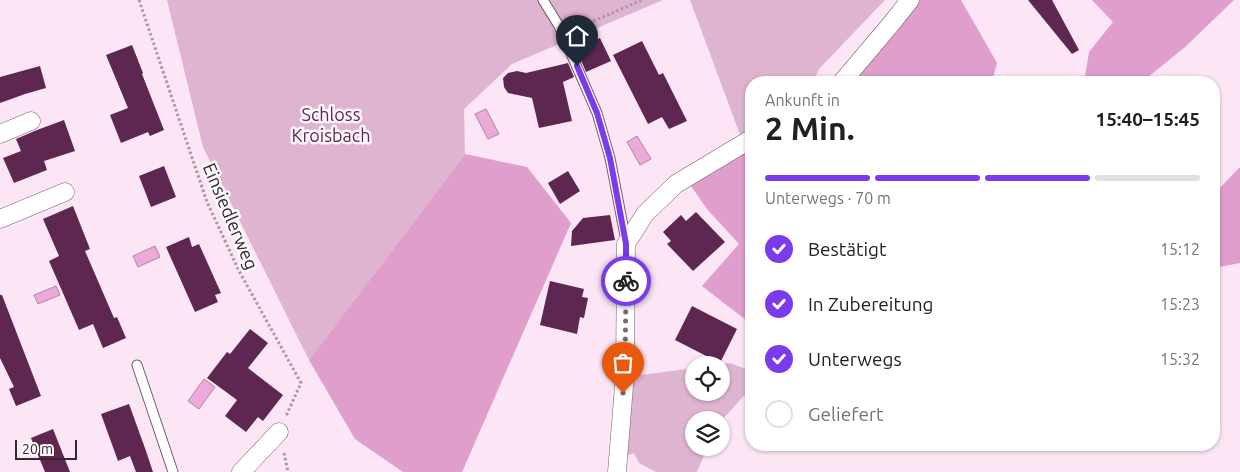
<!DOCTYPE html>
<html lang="de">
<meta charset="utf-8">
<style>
:root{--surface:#fff;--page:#f6f6f6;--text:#202124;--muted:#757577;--line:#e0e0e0;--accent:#7c3aed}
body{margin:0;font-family:Ubuntu,sans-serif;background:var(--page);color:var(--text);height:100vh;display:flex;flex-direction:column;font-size:19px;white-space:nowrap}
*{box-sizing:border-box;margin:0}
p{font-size:16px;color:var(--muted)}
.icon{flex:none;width:28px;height:28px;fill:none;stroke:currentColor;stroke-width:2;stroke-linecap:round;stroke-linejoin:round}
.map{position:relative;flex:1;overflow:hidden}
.drawer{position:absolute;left:745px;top:76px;width:475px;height:375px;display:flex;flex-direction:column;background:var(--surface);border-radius:20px;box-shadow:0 1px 4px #0004}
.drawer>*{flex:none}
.buttons{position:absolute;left:685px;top:356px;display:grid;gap:10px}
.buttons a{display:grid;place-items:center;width:45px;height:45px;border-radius:50%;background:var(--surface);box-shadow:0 1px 4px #0004;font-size:25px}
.scale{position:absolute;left:15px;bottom:12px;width:62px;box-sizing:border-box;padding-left:5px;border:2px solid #32292f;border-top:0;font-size:14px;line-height:18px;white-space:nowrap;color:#32292f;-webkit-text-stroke:4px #fdf8fb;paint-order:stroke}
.pin{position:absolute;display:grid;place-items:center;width:42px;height:42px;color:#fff;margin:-51px -21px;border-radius:50% 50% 50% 0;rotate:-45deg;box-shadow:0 0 5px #0007}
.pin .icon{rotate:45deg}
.courier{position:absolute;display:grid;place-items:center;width:50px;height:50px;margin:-25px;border:4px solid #7c3aed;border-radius:50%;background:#fff;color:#222;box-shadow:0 1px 6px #0007}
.headline em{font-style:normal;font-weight:700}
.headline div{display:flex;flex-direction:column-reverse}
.headline{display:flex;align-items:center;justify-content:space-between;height:85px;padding:0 20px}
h1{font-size:32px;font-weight:700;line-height:38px}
.bar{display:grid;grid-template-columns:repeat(4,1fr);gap:8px 5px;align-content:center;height:60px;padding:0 20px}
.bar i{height:6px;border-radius:4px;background:var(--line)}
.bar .active{background:var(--accent)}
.bar p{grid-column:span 4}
ol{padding:0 20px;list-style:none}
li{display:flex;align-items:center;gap:15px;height:55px}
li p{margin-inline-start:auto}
li .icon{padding:5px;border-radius:50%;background:var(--accent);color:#fff;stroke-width:4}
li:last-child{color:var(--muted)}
li i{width:28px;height:28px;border:2px solid var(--line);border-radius:50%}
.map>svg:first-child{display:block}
.green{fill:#deb4d1}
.forest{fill:#df9ecc}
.water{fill:#ebaad9;stroke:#b483a6}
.building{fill:#5e2751}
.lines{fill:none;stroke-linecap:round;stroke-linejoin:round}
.service-casing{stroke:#74606e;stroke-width:11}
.minor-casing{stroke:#74606e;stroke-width:19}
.path{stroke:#a998a4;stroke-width:3;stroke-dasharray:2.5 2.5;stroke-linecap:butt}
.service{stroke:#fff;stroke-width:9}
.minor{stroke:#fff;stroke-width:18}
.done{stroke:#796b74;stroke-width:5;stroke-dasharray:0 9}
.route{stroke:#7c3aed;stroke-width:6}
.labels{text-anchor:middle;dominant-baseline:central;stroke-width:5;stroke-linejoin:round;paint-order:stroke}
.park-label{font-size:18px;fill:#6a205a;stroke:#fdf8fb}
.street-label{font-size:18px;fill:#32292f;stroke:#fdf8fb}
</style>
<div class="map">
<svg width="1240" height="472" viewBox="0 0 1240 472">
<rect width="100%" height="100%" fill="#fce5f5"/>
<g class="green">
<polygon points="167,0 663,0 512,64 464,109 465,154 309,360 203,147"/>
<polygon points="690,0 885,0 819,69 813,82 751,82 751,145 745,148"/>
<polygon points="730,363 751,371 751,388 721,421 721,420 694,420 694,448 707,448 697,472 656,472 639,463 634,453 622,458 628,398 634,376 694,368 694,392 721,392 721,365 717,365"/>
</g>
<g class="forest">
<polygon points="917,0 961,0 997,63 992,82 850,82"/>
<polygon points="1092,0 1234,0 1185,47 1142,82 1084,82 1089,52 1113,22"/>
<polygon points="751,145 751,324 702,286 739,244 707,209 691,186"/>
<polygon points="465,154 527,167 571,223 462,472 403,472 355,439 309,360"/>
<polygon points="1240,167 1240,263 1214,268 1214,194"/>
</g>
<g class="water">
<polygon points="486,109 499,134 488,139 475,114"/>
<polygon points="637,136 651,159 640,165 627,142"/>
<polygon points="155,246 160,257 138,267 133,256"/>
<polygon points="56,286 60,295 38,304 34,295"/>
<polygon points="204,379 215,387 199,409 188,401"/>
</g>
<g class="building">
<polygon points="1028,0 1052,0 1079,50 1072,54"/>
<polygon points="600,38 611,61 586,72 581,60 582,60 577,48"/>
<polygon points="642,41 659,75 663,73 687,121 669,129 662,117 648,124 613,55"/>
<polygon points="132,45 143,73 142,74 164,130 150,136 148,132 121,143 110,115 128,108 106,55"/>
<polygon points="568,63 574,77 563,82 572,121 539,128 532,98 508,93 504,87 503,78 508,73 517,71 526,73"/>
<polygon points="40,66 46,88 25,94 0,103 0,77"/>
<polygon points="64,120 75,151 44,161 47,170 14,183 3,158 21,151 16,139 37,130"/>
<polygon points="164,166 176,197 151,207 139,176"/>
<polygon points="568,171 580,191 560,204 548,183"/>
<polygon points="73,206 90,249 85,251 114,318 117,317 126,338 103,348 93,324 79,330 49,261 59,256 43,219"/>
<polygon points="696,212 725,242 693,271 667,244 671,241 663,232 681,215 686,221"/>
<polygon points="610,215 615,240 571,246 572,231 583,218"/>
<polygon points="189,237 192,247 199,244 221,293 215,295 218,302 195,312 166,247"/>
<polygon points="550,281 584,289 582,297 588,298 584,318 580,317 577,334 540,325"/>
<polygon points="0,295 2,295 41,396 16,406 9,389 14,387 0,358"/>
<polygon points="692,306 737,329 720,363 675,340"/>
<polygon points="250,329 268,343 248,368 283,395 263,421 258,417 246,432 225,416 237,400 207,378 227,352 230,354"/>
<polygon points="129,404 146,451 153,472 136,472 130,456 118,461 101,414"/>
<polygon points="53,429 70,472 45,472 31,438"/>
</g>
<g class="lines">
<defs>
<g id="service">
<polyline points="543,0 559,26 597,113 610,158 626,241"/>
<polyline points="137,365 173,472"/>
</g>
<g id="minor">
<polyline points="842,82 891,24 910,0"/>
<polyline points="0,134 31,121"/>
<polyline points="0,219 65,192"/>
<polyline points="241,472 279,432"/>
<polyline points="617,472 625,374 626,244 645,214 676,184 751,139"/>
</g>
</defs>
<use href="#service" class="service-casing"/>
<use href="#minor" class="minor-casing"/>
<g class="path">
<polyline points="139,0 207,202 239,271 301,383 286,416"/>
<polyline points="575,29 642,0"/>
<polyline points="284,453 288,472"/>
</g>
<use href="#service" class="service"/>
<use href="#minor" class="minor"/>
</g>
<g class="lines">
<polyline class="done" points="623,393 625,374 626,281"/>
<polyline class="route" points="577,66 597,113 610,158 626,244 626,281"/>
</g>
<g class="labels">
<g class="park-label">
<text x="331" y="114">Schloss<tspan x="331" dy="21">Kroisbach</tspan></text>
</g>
<g class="street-label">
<text transform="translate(231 216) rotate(67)">Einsiedlerweg</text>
</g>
</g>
</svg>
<div class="buttons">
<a><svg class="icon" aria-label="locate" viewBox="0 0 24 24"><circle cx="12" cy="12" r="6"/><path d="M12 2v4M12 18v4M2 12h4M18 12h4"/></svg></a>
<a><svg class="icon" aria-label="layers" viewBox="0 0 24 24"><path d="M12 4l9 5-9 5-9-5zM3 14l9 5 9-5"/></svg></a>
</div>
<div class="scale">20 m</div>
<div class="pin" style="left:623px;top:393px;background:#ea580c"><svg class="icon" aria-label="bag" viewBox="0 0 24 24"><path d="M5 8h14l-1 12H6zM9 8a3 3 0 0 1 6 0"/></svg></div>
<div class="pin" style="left:577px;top:66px;background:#1f2937"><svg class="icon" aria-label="home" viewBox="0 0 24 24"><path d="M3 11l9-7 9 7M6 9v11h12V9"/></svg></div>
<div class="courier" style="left:626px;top:281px"><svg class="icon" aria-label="bike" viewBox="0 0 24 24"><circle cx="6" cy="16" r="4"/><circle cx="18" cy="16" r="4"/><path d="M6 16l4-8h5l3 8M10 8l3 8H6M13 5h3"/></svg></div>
<section class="drawer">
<div class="headline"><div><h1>2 Min.</h1><p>Ankunft in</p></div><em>15:40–15:45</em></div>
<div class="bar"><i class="active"></i><i class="active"></i><i class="active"></i><i></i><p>Unterwegs · 70 m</p></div>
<ol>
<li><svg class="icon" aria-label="check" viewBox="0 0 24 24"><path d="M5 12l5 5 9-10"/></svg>Bestätigt<p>15:12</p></li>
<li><svg class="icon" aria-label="check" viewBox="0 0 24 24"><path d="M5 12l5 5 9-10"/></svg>In Zubereitung<p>15:23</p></li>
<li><svg class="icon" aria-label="check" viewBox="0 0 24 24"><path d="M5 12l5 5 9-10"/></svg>Unterwegs<p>15:32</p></li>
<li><i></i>Geliefert</li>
</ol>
</section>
</div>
